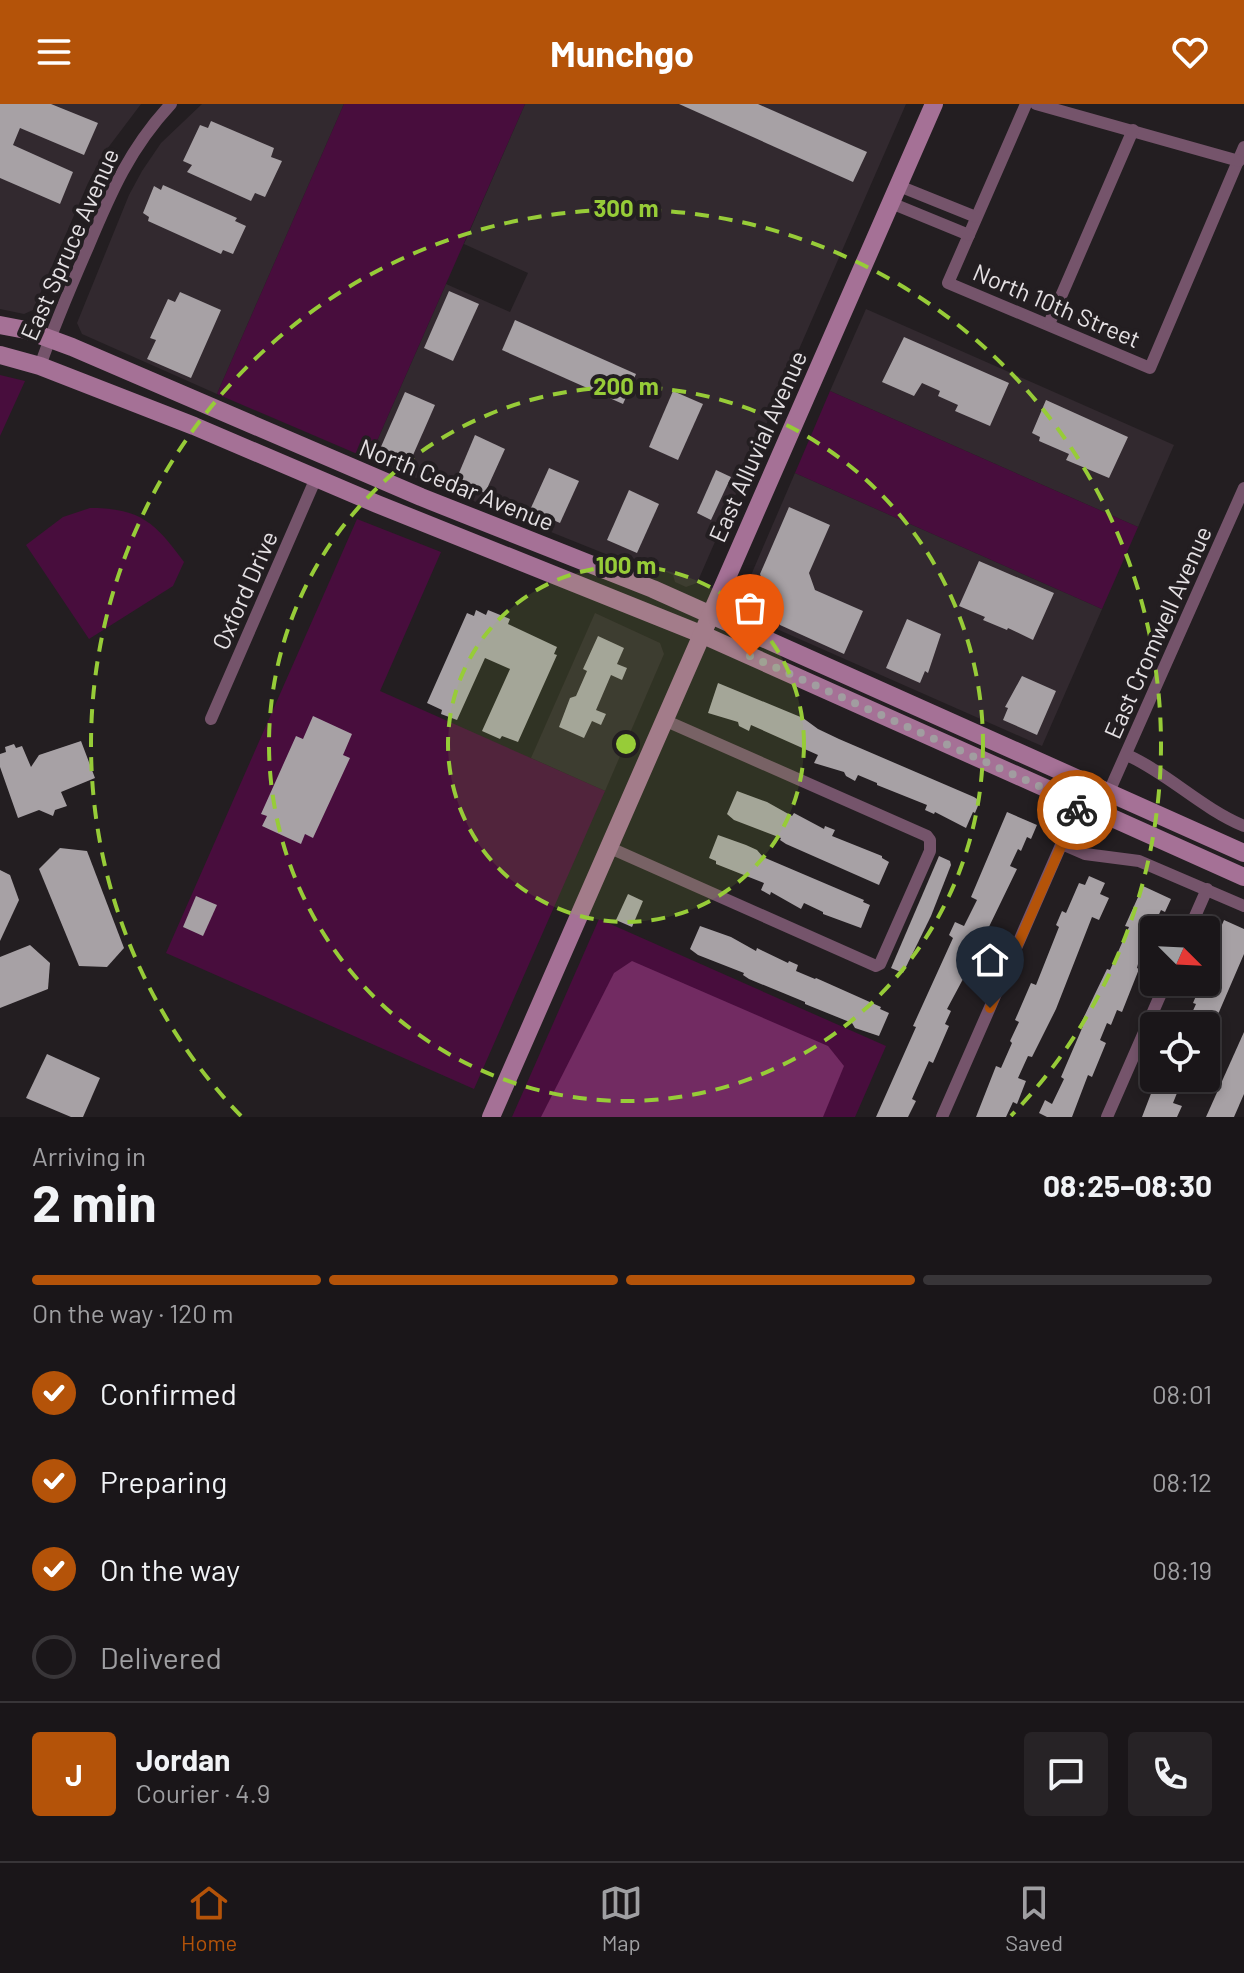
<!DOCTYPE html>
<meta charset="utf-8">
<style>
:root{--surface:#1a1619;--page:#272326;--text:#f1f3f6;--muted:#9f9fa2;--line:#383538;--accent:#b45309}
body{margin:0;font-family:Barlow,sans-serif;background:var(--page);color:var(--text);height:100vh;display:flex;flex-direction:column;font-size:30px;white-space:nowrap}
*{box-sizing:border-box;margin:0}
p{font-size:26px;color:var(--muted)}
.icon{flex:none;width:44px;height:44px;fill:none;stroke:currentColor;stroke-width:2;stroke-linecap:round;stroke-linejoin:round}
.map{position:relative;height:1013px;overflow:hidden}
.sheet{display:flex;flex-direction:column;background:var(--surface);flex:1}
.sheet>*{flex:none}
.needle{width:52px;rotate:114deg}
.tools{position:absolute;left:1140px;top:812px;display:grid;gap:16px}
.tools a{display:grid;place-items:center;width:80px;height:80px;border-radius:8px;background:var(--surface);box-shadow:0 4px 12px #0003,0 0 0 2px var(--line);font-size:40px}
.pin{position:absolute;display:grid;place-items:center;width:68px;height:68px;color:#fff;margin:-82px -34px;border-radius:50% 50% 50% 0;rotate:-45deg;box-shadow:0 0 8px #0007}
.pin .icon{rotate:45deg}
.courier{position:absolute;display:grid;place-items:center;width:80px;height:80px;margin:-40px;border:6px solid #b45309;border-radius:50%;background:#fff;color:#222;box-shadow:0 2px 10px #0007}
.overview em{font-style:normal;font-weight:700}
.overview div{display:flex;flex-direction:column-reverse}
.overview{display:flex;align-items:center;justify-content:space-between;height:136px;padding:0 32px}
h1{font-size:52px;font-weight:700;line-height:60px}
.bar{display:grid;grid-template-columns:repeat(4,1fr);gap:12px 8px;align-content:center;height:96px;padding:0 32px}
.bar i{height:10px;border-radius:6px;background:var(--line)}
.bar .current{background:var(--accent)}
.bar p{grid-column:span 4}
.line{display:flex;align-items:center;gap:20px;padding:0 32px;border-top:2px solid var(--line)}
.line div{flex:1}
.round{display:grid;place-items:center;flex:none;width:84px;height:84px;border-radius:8px;background:var(--page)}
ol{padding:0 32px;list-style:none}
li{display:flex;align-items:center;gap:24px;height:88px}
li p{margin-inline-start:auto}
li .icon{padding:8px;border-radius:50%;background:var(--accent);color:#fff;stroke-width:4}
li:last-child{color:var(--muted)}
li i{width:44px;height:44px;border:4px solid var(--line);border-radius:50%}
header{display:flex;justify-content:space-between;align-items:center;height:104px;padding:0 32px;background:var(--accent);color:#fff;font-size:36px;font-weight:700}
.tab-bar{display:flex;justify-content:space-around;align-items:center;height:112px;border-top:2px solid var(--line);background:var(--surface);font-size:22px;color:var(--muted)}
.tab-bar a{display:grid;justify-items:center;gap:4px}
.tab-bar .current{color:var(--accent)}
.map>svg:first-child{display:block}
.built{fill:#32292f}
.green{fill:#480d3d}
.water{fill:#722b62}
.building{fill:#a7a1a5}
.lines{fill:none;stroke-linecap:round;stroke-linejoin:round}
.street{stroke:#75546b;stroke-width:12}
.secondary{stroke:#a57196;stroke-width:18}
.done{stroke:#a19da0;stroke-width:8;stroke-dasharray:0 14.4}
.route{stroke:#b45309;stroke-width:10}
.ring{fill:none;stroke:#97cc38;stroke-width:4;stroke-dasharray:14 10}
.labels{text-anchor:middle;dominant-baseline:central;stroke-width:8;stroke-linejoin:round;paint-order:stroke}
.street-label{font-size:24px;fill:#e5e1e4;stroke:#231e21}
.centre{fill:#97cc38;stroke:#231e21;stroke-width:4}
.ring-label{font-size:24px;text-anchor:middle;font-weight:bold;fill:#97cc38;stroke:#231e21;stroke-width:8;stroke-linejoin:round;paint-order:stroke}
</style>
<header><svg class="icon" aria-label="menu" viewBox="0 0 24 24"><path d="M4 6h16M4 12h16M4 18h16"/></svg>Munchgo<svg class="icon" aria-label="heart" viewBox="0 0 24 24"><path d="M12 20l-8-8c-3-5 5-10 8-4 3-6 11-1 8 4z"/></svg></header>
<div class="map">
<svg width="1244" height="1013" viewBox="0 0 1244 1013">
<rect width="100%" height="100%" fill="#231e21"/>
<g class="built">
<polygon points="0,0 141,0 104,49 88,79 33,206 24,210 0,205"/>
<polygon points="202,0 344,0 217,290 82,230 77,219 129,91 142,67 161,39"/>
<polygon points="525,0 906,0 697,479 686,483 675,478 673,471 646,459 638,463 369,355 446,180 510,208 528,169 464,140"/>
<polygon points="866,205 1174,341 1138,423 830,287"/>
<polygon points="795,369 1102,505 1042,642 743,510 739,499"/>
<polygon points="595,509 660,539 664,550 605,687 531,654"/>
</g>
<g class="green">
<polygon points="344,0 525,0 369,355 217,290"/>
<polygon points="0,271 25,277 0,332"/>
<polygon points="830,287 1138,423 1102,505 795,369"/>
<path d="M90,404C141,404 155,419 184,458L173,482L89,535L26,441L63,413Z"/>
<polygon points="357,415 441,448 380,587 605,687 474,985 166,849"/>
<polygon points="599,815 886,942 855,1013 512,1013"/>
</g>
<polygon class="water" points="632,857 828,942 844,962 823,1013 541,1013 614,869"/>
<g class="building">
<polygon points="0,0 51,0 98,19 84,51 20,24 13,41 73,68 60,100 0,74"/>
<polygon points="679,0 758,0 867,48 853,78"/>
<polygon points="211,17 274,44 271,53 282,57 265,93 255,89 251,97 187,68 192,61 183,57 200,21 208,24"/>
<polygon points="163,81 237,114 235,117 246,122 233,150 223,146 221,150 148,117 149,113 143,109 154,82 161,86"/>
<polygon points="449,187 479,200 453,257 424,244"/>
<polygon points="180,188 221,206 191,274 147,255 156,236 150,234 168,195 175,198"/>
<polygon points="515,216 636,270 623,300 502,246"/>
<polygon points="904,233 1009,279 990,322 955,307 958,301 938,292 940,287 922,279 914,292 882,278"/>
<polygon points="673,287 703,300 678,356 649,343"/>
<polygon points="405,288 435,301 410,358 380,345"/>
<polygon points="1046,296 1128,333 1109,374 1066,356 1069,350 1039,337 1040,333 1032,329"/>
<polygon points="475,331 505,345 485,389 456,376"/>
<polygon points="549,364 579,377 560,419 530,406"/>
<polygon points="716,366 731,373 711,416 697,409"/>
<polygon points="629,386 659,400 637,449 607,436"/>
<polygon points="789,403 830,421 809,469 815,486 863,507 844,550 780,521 772,502 767,504 761,488 766,485 760,470"/>
<polygon points="979,457 1054,489 1033,536 1008,524 1007,526 983,516 985,513 959,502"/>
<polygon points="476,506 486,511 488,506 510,515 508,520 557,543 554,550 557,551 518,638 502,632 500,635 482,627 510,565 485,554 457,616 441,610 442,606 427,599 467,509 474,512"/>
<polygon points="907,515 941,530 928,569 925,567 920,579 886,564"/>
<polygon points="598,532 624,544 617,560 627,564 622,576 611,571 596,606 606,610 601,621 592,617 584,634 559,623 570,594 576,592 587,567 583,565"/>
<polygon points="1022,572 1056,587 1037,631 1003,616 1008,604 1005,603"/>
<polygon points="718,579 803,614 818,625 839,635 974,693 980,697 975,709 973,708 966,724 935,708 934,710 925,706 927,701 877,681 877,679 858,671 855,677 846,672 844,668 814,659 818,651 751,621 749,627 739,622 738,618 708,609"/>
<polygon points="313,612 352,630 343,651 350,654 313,734 305,730 301,740 262,722 267,712 261,710 296,632 303,635"/>
<polygon points="81,637 95,674 61,688 67,702 55,706 53,712 39,706 18,714 0,663 0,650 6,648 5,643 14,640 16,644 22,642 31,663 39,651"/>
<polygon points="737,687 767,698 792,712 794,709 824,725 825,722 835,726 832,732 882,752 882,754 889,758 879,781 786,740 780,736 781,734 734,716 727,710"/>
<polygon points="1007,708 1037,721 1031,735 1027,733 1021,747 1018,745 1010,762 1017,765 985,831 988,832 974,864 970,862 947,905 951,907 945,920 949,922 933,959 929,957 912,995 916,997 908,1013 876,1013 916,923 913,922 953,834 949,831 955,818 964,822 977,796 971,793"/>
<polygon points="718,731 746,741 757,746 763,753 864,796 863,798 870,801 861,824 823,810 823,808 804,799 801,805 771,788 770,791 761,786 764,779 716,760 716,757 709,754"/>
<polygon points="60,744 87,747 124,844 107,863 79,862 39,765"/>
<polygon points="939,752 950,757 951,761 931,812 903,869 891,864"/>
<polygon points="0,766 10,771 19,796 0,837"/>
<polygon points="1089,772 1105,779 1100,790 1109,794 1099,816 1092,813 1056,905 1032,953 1028,952 1018,974 1026,977 1017,1000 1013,998 1006,1013 976,1013 996,962 1001,964 1012,939 1010,937 1019,918 1015,916 1031,879 1036,881 1059,823 1056,821 1062,807 1066,809 1079,779 1085,781"/>
<polygon points="1143,782 1171,795 1165,808 1161,806 1141,848 1137,864 1139,865 1122,908 1117,906 1111,921 1107,919 1100,936 1106,939 1092,973 1088,971 1072,1013 1047,1013 1039,1009 1045,996 1052,1000 1064,975 1061,973 1083,922 1080,921 1107,865 1110,866 1129,823 1125,822"/>
<polygon points="628,790 643,797 632,823 616,816"/>
<polygon points="196,792 217,801 203,832 183,823"/>
<polygon points="1224,816 1244,825 1244,850 1213,922 1208,920 1186,922 1196,900 1193,899 1199,885 1183,878 1206,878 1206,870 1221,837 1216,835"/>
<polygon points="700,822 731,833 756,847 757,844 788,859 789,857 798,861 796,867 815,875 816,874 881,903 880,905 889,909 879,932 855,924 852,919 805,900 805,898 749,875 743,871 744,869 698,851 690,845"/>
<polygon points="30,841 50,859 48,885 0,904 0,853"/>
<polygon points="1244,928 1244,990 1234,1013 1206,1013"/>
<polygon points="47,950 100,974 83,1013 71,1013 26,994"/>
<polygon points="1157,974 1183,974 1173,999 1182,1002 1177,1013 1142,1013"/>
</g>
<g class="lines">
<g class="street">
<polyline points="1026,0 948,179 1150,264 1244,43"/>
<polyline points="1036,0 1239,57"/>
<polyline points="899,82 976,113"/>
<polyline points="891,99 969,131"/>
<polyline points="1049,220 1133,26"/>
<path d="M40,262C54,222 71,182 88,143C111,88 130,44 171,0"/>
<polyline points="211,615 316,374"/>
<path d="M1127,651C1169,670 1201,704 1244,722"/>
<polyline points="1108,690 1244,384"/>
<polyline points="1062,740 1085,750 1139,757 1244,802"/>
<polyline points="608,743 876,862 880,860 930,747 930,736 927,732 664,616"/>
<polyline points="1189,826 1207,785"/>
<polyline points="942,1013 1079,700"/>
<polyline points="1107,1013 1166,878"/>
</g>
<g class="secondary">
<polyline points="0,221 26,226 72,243 421,393 653,485 1244,749"/>
<polyline points="0,251 40,262 194,322 377,400 701,530 1244,773"/>
<polyline points="491,1013 934,0"/>
</g>
</g>
<g class="lines">
<polyline class="done" points="750,552 1079,700 1077,706"/>
<polyline class="route" points="990,904 1077,706"/>
</g>
<circle cx="626" cy="640" r="178" fill="#97cc38" fill-opacity=".12"/>
<g class="ring">
<circle cx="626" cy="640" r="178"/>
<circle cx="626" cy="640" r="357"/>
<path d="M241 1012A535 535 0 1 1 1011 1012"/>
</g>
<g class="labels">
<g class="street-label">
<text transform="translate(69 140) rotate(-66)">East Spruce Avenue</text>
<text transform="translate(1057 201) rotate(23)">North 10th Street</text>
<text transform="translate(757 342) rotate(-66)">East Alluvial Avenue</text>
<text transform="translate(457 380) rotate(22)">North Cedar Avenue</text>
<text transform="translate(244 486) rotate(-66)">Oxford Drive</text>
<text transform="translate(1157 528) rotate(-66)">East Cromwell Avenue</text>
</g>
</g>
<circle cx="626" cy="640" r="12" class="centre"/>
<g class="ring-label">
<text x="626" y="113">300 m</text>
<text x="626" y="291">200 m</text>
<text x="626" y="470">100 m</text>
</g>
</svg>
<div class="tools">
<a><svg class="needle" viewBox="-14 -14 28 28"><path d="M0-13l5 13h-10z" fill="#e53935"/><path d="M0 13l5-13h-10z" fill="#9f9fa2"/></svg></a>
<a><svg class="icon" aria-label="locate" viewBox="0 0 24 24"><circle cx="12" cy="12" r="6"/><path d="M12 2v4M12 18v4M2 12h4M18 12h4"/></svg></a>
</div>
<div class="pin" style="left:750px;top:552px;background:#ea580c"><svg class="icon" aria-label="bag" viewBox="0 0 24 24"><path d="M5 8h14l-1 12H6zM9 8a3 3 0 0 1 6 0"/></svg></div>
<div class="pin" style="left:990px;top:904px;background:#1f2937"><svg class="icon" aria-label="home" viewBox="0 0 24 24"><path d="M3 11l9-7 9 7M6 9v11h12V9"/></svg></div>
<div class="courier" style="left:1077px;top:706px"><svg class="icon" aria-label="bike" viewBox="0 0 24 24"><circle cx="6" cy="16" r="4"/><circle cx="18" cy="16" r="4"/><path d="M6 16l4-8h5l3 8M10 8l3 8H6M13 5h3"/></svg></div>
</div>
<section class="sheet">
<div class="overview"><div><h1>2 min</h1><p>Arriving in</p></div><em>08:25–08:30</em></div>
<div class="bar"><i class="current"></i><i class="current"></i><i class="current"></i><i></i><p>On the way · 120 m</p></div>
<ol>
<li><svg class="icon" aria-label="check" viewBox="0 0 24 24"><path d="M5 12l5 5 9-10"/></svg>Confirmed<p>08:01</p></li>
<li><svg class="icon" aria-label="check" viewBox="0 0 24 24"><path d="M5 12l5 5 9-10"/></svg>Preparing<p>08:12</p></li>
<li><svg class="icon" aria-label="check" viewBox="0 0 24 24"><path d="M5 12l5 5 9-10"/></svg>On the way<p>08:19</p></li>
<li><i></i>Delivered</li>
</ol>
<div class="line" style="height:144px"><b class="round" style="background:var(--accent);color:#fff">J</b><div><b>Jordan</b><p>Courier · 4.9</p></div><a class="round"><svg class="icon" aria-label="chat" viewBox="0 0 24 24"><path d="M4 5h16v11H9l-5 4z"/></svg></a><a class="round"><svg class="icon" aria-label="phone" viewBox="0 0 24 24"><path d="M5 4h4l2 5-3 2q2 4 5 5l2-3 5 2v4C11 20 4 13 5 4z"/></svg></a></div>
</section>
<nav class="tab-bar">
<a class="current"><svg class="icon" aria-label="home" viewBox="0 0 24 24"><path d="M3 11l9-7 9 7M6 9v11h12V9"/></svg>Home</a>
<a><svg class="icon" aria-label="map" viewBox="0 0 24 24"><path d="M3 6l6-2 6 2 6-2v14l-6 2-6-2-6 2zM9 4v14M15 6v14"/></svg>Map</a>
<a><svg class="icon" aria-label="saved" viewBox="0 0 24 24"><path d="M7 4h10v16l-5-4-5 4z"/></svg>Saved</a>
</nav>
